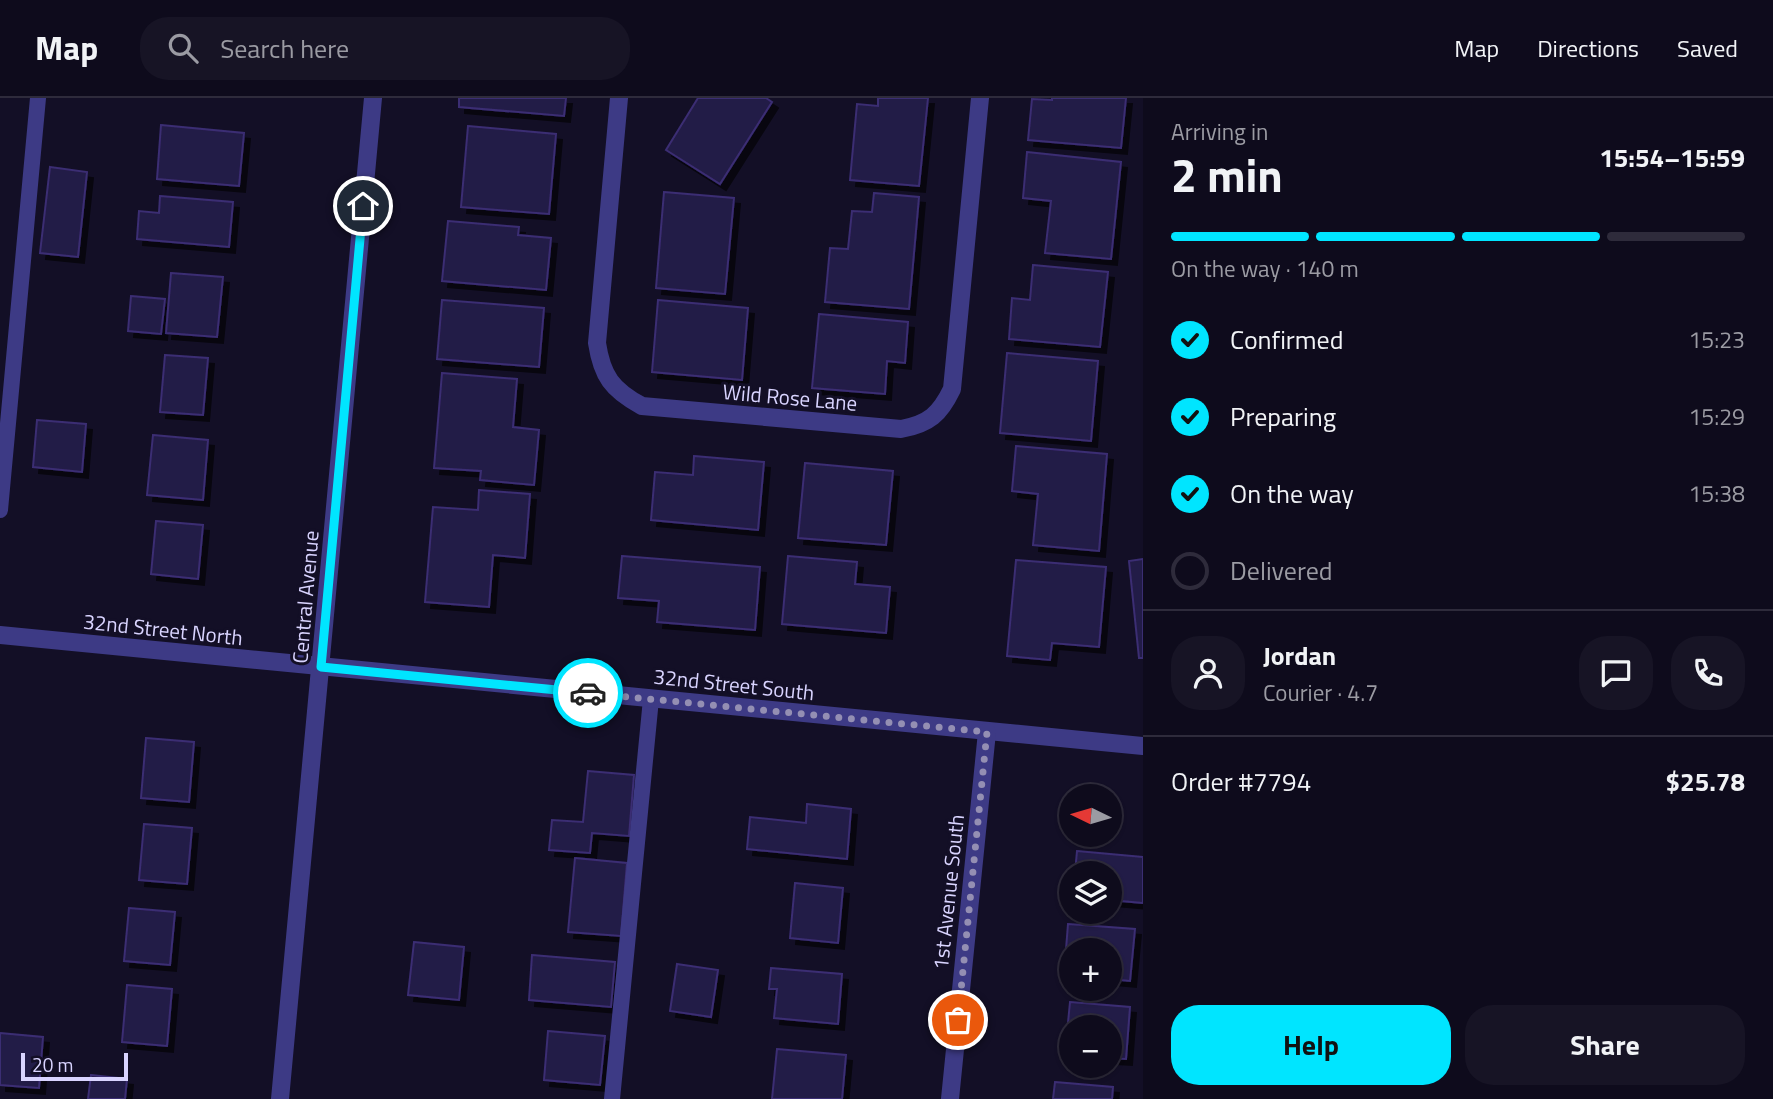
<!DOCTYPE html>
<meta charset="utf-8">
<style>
:root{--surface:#0e0b1c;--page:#171425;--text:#f1f3f6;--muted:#9b9ba3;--line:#2e2b3b;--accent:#00e5ff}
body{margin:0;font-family:"Titillium Web",sans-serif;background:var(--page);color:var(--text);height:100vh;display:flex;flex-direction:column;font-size:26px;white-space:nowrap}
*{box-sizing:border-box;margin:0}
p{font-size:23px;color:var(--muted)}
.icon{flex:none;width:38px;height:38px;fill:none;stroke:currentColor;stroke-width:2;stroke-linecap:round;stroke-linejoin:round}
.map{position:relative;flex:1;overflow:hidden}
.panel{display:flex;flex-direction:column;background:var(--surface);width:630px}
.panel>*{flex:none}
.needle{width:46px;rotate:275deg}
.controls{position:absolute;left:1059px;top:686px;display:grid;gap:14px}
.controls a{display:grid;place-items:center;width:63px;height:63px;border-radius:50%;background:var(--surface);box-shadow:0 2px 5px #0004,0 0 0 2px var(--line);font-size:35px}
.scale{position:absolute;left:21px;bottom:18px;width:107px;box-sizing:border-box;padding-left:7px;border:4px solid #d9d4ff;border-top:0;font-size:19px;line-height:24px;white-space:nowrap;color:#d9d4ff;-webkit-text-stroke:5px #130f26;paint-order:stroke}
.pin{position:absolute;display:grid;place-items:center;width:60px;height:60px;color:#fff;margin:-30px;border:4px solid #fff;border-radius:50%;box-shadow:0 2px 7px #0007}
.courier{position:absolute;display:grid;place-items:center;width:70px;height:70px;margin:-35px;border:5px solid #00e5ff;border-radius:50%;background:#fff;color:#222;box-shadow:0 2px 9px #0007}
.headline em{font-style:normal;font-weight:700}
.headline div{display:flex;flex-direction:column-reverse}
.headline{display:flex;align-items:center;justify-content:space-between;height:119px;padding:0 28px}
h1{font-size:46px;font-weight:700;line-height:52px}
.bar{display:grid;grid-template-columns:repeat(4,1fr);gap:10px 7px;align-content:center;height:84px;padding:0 28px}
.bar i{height:9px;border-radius:5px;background:var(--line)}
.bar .selected{background:var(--accent)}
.bar p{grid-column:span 4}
.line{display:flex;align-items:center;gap:18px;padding:0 28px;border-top:2px solid var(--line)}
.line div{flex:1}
.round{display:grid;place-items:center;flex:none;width:74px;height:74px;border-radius:28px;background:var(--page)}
ol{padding:0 28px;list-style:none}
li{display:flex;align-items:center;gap:21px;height:77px}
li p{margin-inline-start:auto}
li .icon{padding:7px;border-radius:50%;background:var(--accent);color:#111;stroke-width:4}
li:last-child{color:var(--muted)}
li i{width:38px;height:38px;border:4px solid var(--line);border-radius:50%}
.button{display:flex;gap:14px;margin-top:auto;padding:14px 28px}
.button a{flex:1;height:80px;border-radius:28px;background:var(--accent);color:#111;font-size:28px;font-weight:700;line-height:80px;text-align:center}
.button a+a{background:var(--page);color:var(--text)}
header{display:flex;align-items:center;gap:42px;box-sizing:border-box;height:98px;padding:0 35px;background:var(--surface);border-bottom:2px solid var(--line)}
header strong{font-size:33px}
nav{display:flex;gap:38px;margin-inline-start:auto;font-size:24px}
.search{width:490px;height:63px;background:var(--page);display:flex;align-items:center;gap:18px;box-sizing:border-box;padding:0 24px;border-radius:28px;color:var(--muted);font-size:26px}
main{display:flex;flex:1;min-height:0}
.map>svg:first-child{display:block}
.building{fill:#241b47;stroke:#3b2d73;stroke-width:2;filter:url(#shadow)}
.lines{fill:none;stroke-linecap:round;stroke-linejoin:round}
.service{stroke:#3d3a85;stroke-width:16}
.minor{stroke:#3d3a85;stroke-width:18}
.tertiary{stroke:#3d3a85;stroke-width:18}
.done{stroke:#948fb3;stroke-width:7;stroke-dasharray:0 12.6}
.route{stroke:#00e5ff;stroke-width:9}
.labels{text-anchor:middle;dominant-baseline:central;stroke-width:6;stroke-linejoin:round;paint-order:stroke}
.street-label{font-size:21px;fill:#d9d4ff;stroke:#130f26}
</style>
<header>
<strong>Map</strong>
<div class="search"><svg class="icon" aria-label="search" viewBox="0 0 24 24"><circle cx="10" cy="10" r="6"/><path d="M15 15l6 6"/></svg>Search here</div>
<nav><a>Map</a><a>Directions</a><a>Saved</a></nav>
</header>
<main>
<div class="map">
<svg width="1143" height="1001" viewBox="0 0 1143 1001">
<defs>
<filter id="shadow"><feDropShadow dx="6" dy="6" stdDeviation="0" flood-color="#0009"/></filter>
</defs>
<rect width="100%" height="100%" fill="#130f26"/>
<g class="building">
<polygon points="459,0 566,0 564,18 459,9"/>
<polygon points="698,0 766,0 772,4 720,86 666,52"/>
<polygon points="878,0 928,0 919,88 850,82 857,6 878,8"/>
<polygon points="1052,0 1126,0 1121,50 1028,42 1032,1 1052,2"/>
<polygon points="161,27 244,35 239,88 157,81"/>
<polygon points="468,28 556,36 549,116 461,109"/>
<polygon points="1027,54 1121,64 1111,161 1045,155 1051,103 1023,100"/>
<polygon points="50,69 87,74 78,159 40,155"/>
<polygon points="664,94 734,100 725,196 656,190"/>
<polygon points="874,95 919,99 909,211 825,204 830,150 848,151 852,113 872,114"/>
<polygon points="160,98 233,104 229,149 137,141 139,113 159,115"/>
<polygon points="448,123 519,129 518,137 551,140 546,192 442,183"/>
<polygon points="1033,167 1108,174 1100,249 1009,241 1012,200 1030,202"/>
<polygon points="171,175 223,179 217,239 166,235"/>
<polygon points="131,198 165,201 161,236 128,233"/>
<polygon points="442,202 544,210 539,269 437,261"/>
<polygon points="658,202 748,210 742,282 652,274"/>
<polygon points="819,216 908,224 905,265 887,263 885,296 812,290"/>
<polygon points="1007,255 1098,263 1091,343 1000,335"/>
<polygon points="165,257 208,260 203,317 160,314"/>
<polygon points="442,275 517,281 513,329 539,332 534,387 480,382 481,373 434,370"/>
<polygon points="37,322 86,326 82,374 33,369"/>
<polygon points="153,337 208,342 203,402 147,397"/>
<polygon points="1016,348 1107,356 1099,453 1033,447 1038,396 1012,393"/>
<polygon points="694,358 764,364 758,432 651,422 655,374 693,377"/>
<polygon points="805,365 893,373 886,447 798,440"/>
<polygon points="479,392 530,396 525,460 493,457 489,509 425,504 433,409 478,412"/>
<polygon points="156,423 203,427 198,481 151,476"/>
<polygon points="622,458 760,469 755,532 657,524 659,503 618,500"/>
<polygon points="788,458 857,464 855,486 890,489 886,535 782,526"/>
<polygon points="1143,461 1143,560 1139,560 1129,463"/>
<polygon points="1016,462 1106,469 1099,549 1052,545 1050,562 1007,558"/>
<polygon points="146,640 194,644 189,704 141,700"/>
<polygon points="588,673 634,677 629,738 592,735 590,755 549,752 552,722 583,724"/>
<polygon points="807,706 851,711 847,761 747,751 750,719 806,725"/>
<polygon points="144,726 192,730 187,786 139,782"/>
<polygon points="1077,753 1143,759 1143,805 1110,802 1110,775 1075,775"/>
<polygon points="575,760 627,765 621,838 568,834"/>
<polygon points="795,785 843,790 838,845 790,840"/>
<polygon points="129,810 175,814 170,867 124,863"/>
<polygon points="1068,826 1135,831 1130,883 1110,881 1110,852 1071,852 1071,878 1064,877"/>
<polygon points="414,844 464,849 459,902 408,897"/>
<polygon points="532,857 615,864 611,909 529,902"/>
<polygon points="677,866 718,872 711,919 670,913"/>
<polygon points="771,870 842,876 838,926 774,920 777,891 769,891"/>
<polygon points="127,887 172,891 167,948 122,944"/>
<polygon points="1070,904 1130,909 1126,961 1110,960 1110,929 1071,929 1071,957 1065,956"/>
<polygon points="548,933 605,938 600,987 544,982"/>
<polygon points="0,935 43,939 39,990 0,987"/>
<polygon points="777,951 846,957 842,1001 772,1001"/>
<polygon points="91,977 127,981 125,1001 88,1001"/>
<polygon points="1055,984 1113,989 1112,1001 1053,1001"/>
</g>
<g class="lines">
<g class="service">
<polyline points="0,412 38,0"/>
<polyline points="612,1001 651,601"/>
</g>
<g class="minor">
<path d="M619,0L597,245C602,278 612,292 642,308L901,331C929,326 940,316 952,291L980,0"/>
<polyline points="0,537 1143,648"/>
<polyline points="950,1001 987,634"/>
</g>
<polyline class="tertiary" points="280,1001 373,0"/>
</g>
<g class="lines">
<polyline class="done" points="588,595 987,634 958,922"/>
<polyline class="route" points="363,108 321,569 588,595"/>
</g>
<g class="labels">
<g class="street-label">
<text transform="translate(790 299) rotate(5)">Wild Rose Lane</text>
<text transform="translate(305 499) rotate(-85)">Central Avenue</text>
<text transform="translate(163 531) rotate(6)">32nd Street North</text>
<text transform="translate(734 586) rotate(6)">32nd Street South</text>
<text transform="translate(948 794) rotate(-84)">1st Avenue South</text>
</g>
</g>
</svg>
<div class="controls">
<a><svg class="needle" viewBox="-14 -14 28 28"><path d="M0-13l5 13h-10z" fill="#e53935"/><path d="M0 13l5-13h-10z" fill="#9b9ba3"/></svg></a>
<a><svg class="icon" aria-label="layers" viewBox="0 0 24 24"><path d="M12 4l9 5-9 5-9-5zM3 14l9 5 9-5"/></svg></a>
<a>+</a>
<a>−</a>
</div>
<div class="scale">20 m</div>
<div class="pin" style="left:958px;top:922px;background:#ea580c"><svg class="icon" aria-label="bag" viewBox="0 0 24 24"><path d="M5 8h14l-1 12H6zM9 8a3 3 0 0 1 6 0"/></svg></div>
<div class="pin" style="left:363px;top:108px;background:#1f2937"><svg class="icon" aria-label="home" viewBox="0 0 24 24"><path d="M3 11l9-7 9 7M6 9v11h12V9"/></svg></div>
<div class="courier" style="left:588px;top:595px"><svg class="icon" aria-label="car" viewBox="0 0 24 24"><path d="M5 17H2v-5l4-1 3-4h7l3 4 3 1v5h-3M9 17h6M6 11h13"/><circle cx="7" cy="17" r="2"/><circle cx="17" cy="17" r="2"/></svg></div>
</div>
<section class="panel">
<div class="headline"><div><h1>2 min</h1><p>Arriving in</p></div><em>15:54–15:59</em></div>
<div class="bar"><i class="selected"></i><i class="selected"></i><i class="selected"></i><i></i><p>On the way · 140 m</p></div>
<ol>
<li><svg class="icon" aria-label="check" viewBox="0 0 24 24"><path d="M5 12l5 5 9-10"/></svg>Confirmed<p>15:23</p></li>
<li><svg class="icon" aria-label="check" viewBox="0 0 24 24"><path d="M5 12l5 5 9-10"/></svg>Preparing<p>15:29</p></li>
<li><svg class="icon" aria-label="check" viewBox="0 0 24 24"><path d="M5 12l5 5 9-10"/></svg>On the way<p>15:38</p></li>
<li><i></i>Delivered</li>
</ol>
<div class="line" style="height:126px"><a class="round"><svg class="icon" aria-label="person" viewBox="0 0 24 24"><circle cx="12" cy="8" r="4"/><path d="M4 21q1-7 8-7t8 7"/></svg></a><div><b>Jordan</b><p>Courier · 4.7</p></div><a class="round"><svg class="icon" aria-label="chat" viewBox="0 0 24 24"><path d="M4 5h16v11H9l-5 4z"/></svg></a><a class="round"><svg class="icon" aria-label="phone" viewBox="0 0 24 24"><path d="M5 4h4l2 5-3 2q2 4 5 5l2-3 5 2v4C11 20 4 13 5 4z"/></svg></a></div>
<div class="line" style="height:91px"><div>Order #7794</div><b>$25.78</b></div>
<div class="button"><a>Help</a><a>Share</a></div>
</section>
</main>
